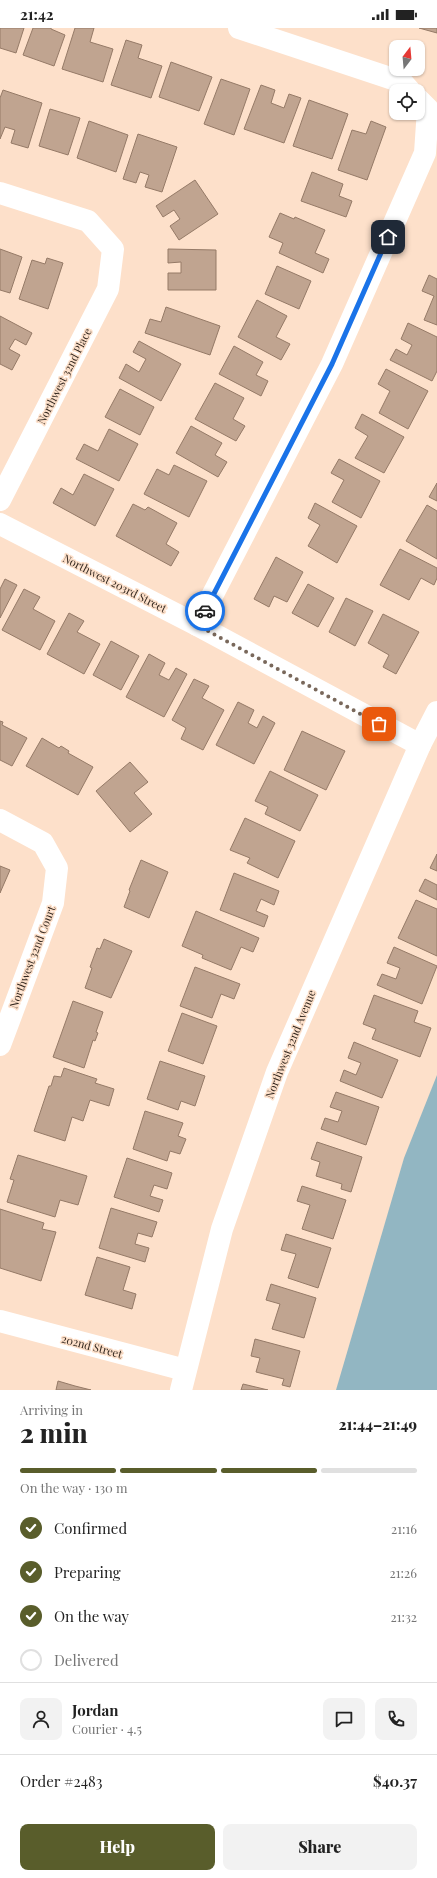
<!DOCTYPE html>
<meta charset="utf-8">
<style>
:root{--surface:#fff;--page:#f2f2f2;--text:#222;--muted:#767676;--line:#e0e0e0;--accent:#595d2b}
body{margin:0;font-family:"Playfair Display",serif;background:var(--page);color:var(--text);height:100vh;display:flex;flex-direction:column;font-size:15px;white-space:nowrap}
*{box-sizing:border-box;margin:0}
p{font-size:13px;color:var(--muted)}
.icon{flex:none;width:22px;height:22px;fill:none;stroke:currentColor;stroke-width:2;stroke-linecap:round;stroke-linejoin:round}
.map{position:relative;height:1362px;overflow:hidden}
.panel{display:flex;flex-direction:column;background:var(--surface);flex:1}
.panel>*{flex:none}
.needle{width:26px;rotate:16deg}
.tools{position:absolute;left:389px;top:12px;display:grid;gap:8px}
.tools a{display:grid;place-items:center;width:36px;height:36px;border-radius:8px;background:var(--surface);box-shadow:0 1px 3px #0004;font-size:20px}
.pin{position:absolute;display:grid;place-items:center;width:34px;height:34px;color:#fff;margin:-17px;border-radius:8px;box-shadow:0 2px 6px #0006}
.courier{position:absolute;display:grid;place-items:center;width:40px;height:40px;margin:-20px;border:3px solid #1a73e8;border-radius:50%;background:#fff;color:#222;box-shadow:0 1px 5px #0007}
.summary em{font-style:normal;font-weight:800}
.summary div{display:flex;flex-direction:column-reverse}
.summary{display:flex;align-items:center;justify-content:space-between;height:68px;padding:0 20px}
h1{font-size:26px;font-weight:800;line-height:30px}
.bar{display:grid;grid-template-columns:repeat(4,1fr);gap:6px 4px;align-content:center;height:48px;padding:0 20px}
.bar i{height:5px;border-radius:3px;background:var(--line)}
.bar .selected{background:var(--accent)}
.bar p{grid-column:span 4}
.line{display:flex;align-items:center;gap:10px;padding:0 20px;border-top:1px solid var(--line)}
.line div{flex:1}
.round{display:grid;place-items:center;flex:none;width:42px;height:42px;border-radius:8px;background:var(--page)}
ol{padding:0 20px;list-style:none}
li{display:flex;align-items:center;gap:12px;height:44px}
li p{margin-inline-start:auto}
li .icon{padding:4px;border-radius:50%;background:var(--accent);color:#fff;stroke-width:4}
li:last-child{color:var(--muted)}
li i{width:22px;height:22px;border:2px solid var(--line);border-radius:50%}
.button{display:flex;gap:8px;margin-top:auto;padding:8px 20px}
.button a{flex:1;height:46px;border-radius:8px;background:var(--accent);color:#fff;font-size:16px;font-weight:800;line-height:46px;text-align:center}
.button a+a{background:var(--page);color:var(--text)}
.status{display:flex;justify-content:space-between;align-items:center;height:28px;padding:0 20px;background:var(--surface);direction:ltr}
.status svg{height:11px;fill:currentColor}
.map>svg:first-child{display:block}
.water{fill:#92b6c2}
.building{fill:#c0a490;stroke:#957a67}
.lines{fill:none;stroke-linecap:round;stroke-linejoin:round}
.minor{stroke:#fff;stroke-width:22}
.tertiary{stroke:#fff;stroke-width:22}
.done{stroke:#79685b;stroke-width:4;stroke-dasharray:0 7.2}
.route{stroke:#1a73e8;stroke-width:5}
.labels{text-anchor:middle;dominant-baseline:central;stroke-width:3;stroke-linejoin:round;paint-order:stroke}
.street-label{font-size:11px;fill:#32271f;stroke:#fde0ca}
</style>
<div class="status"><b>21:42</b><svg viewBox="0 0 49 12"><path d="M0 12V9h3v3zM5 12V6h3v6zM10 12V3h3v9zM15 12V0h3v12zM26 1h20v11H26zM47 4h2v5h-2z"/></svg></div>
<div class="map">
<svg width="437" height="1362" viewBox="0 0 437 1362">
<rect width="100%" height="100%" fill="#fde0ca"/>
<polygon class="water" points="437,1047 437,1362 336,1362 404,1130"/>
<g class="building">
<polygon points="0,0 24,0 16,25 0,20"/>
<polygon points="33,0 51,0 51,1 65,7 54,38 23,27"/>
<polygon points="75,0 94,0 90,14 113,21 103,54 62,41"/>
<polygon points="419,0 437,0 437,5"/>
<polygon points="126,12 142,17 138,30 162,38 151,70 111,57"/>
<polygon points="171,34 212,49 199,83 159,69"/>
<polygon points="221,51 250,61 234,107 204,96"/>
<polygon points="261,57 275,62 271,75 284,80 289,66 301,70 284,115 244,101"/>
<polygon points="3,62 42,75 28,120 11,115 15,102 5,99 0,111 0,70"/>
<polygon points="309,72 348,86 332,131 293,118"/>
<polygon points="50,81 80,90 68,127 39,118"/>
<polygon points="89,93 128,107 116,144 77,130"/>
<polygon points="371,93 386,99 367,152 338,142 352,102 366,106"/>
<polygon points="138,106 177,119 162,164 145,159 149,147 140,144 136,155 123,151"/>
<polygon points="312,144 343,156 339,168 352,173 346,189 301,173"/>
<polygon points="195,152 218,186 179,212 170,198 180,191 174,182 163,189 156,178"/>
<polygon points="280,185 294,191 295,189 325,202 315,225 329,231 323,245 279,225 283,215 269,209"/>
<polygon points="0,221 22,229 10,265 0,262"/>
<polygon points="168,221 216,222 216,262 168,262 168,245 181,245 181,234 168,235"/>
<polygon points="47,230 63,235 48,281 19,271 32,232 45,236"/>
<polygon points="277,238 311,253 299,281 265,266"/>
<polygon points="429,247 437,251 437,297 424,292 434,268 422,263"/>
<polygon points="257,272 287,288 276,309 290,316 281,332 238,309"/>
<polygon points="166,279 220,298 210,327 145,305 150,291 161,294"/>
<polygon points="0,288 32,305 26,317 15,311 9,321 20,327 12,342 0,336"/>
<polygon points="408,295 437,309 437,343 432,353 390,332 396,321 407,327 412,317 401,311"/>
<polygon points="139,313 181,336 161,373 119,350 126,336 139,344 146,331 133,324"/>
<polygon points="234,318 263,334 256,347 268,353 261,368 219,346"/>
<polygon points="386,341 428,363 408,401 379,385 390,363 378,356"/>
<polygon points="215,355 244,370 233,391 245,398 236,413 195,391"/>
<polygon points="120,361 154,379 140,407 105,389"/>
<polygon points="362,386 404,409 384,445 355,430 368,408 355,400"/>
<polygon points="191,398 222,415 215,427 227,434 218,449 176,425"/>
<polygon points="109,401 138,416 119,453 76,431 84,416 98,423"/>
<polygon points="339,431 380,453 361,490 332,474 344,452 331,445"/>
<polygon points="174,437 207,453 189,489 144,466 157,441 169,447"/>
<polygon points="84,446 114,461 95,498 53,475 61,460 73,467"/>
<polygon points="437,455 437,473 429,469"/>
<polygon points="315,475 357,498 337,535 308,518 320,497 308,490"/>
<polygon points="133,476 145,482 148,479 177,495 166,516 179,524 171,538 116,508"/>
<polygon points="427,477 437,483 437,531 406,513"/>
<polygon points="400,521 437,540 437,550 434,557 421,550 409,572 380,557"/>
<polygon points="276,529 303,544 287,574 274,568 269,579 254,571"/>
<polygon points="5,551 17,557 0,590 0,561"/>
<polygon points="308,556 334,570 318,599 292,585"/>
<polygon points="24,561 40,569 33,581 55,593 40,622 2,602"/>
<polygon points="346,570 373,583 355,618 329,604"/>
<polygon points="69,585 84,593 77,604 100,616 84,646 47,626"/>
<polygon points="383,586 419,604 396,646 383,639 389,627 368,615"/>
<polygon points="111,613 139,628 121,662 93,647"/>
<polygon points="149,626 165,635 159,647 169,652 176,640 187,646 164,689 126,669"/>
<polygon points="194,651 209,658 202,670 224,682 203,722 181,711 186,700 172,692"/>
<polygon points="238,674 254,682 248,695 257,700 263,688 275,695 254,736 216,717"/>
<polygon points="0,693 3,694 2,697 27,710 12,738 0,732"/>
<polygon points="302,703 345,723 326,762 284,742"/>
<polygon points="42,710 59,720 61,718 69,723 68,725 93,739 78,767 26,738"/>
<polygon points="130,734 148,754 134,765 152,786 130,804 96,763"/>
<polygon points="270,743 318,767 300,803 265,786 268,779 255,773"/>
<polygon points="245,790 295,813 278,850 247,835 250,830 230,822"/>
<polygon points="437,826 437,843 430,840"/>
<polygon points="141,832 168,844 149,890 124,879 130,863 129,862"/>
<polygon points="0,838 10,842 0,865"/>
<polygon points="234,845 279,863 274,877 261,871 256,883 268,888 264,899 220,882"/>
<polygon points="425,851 437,857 437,872 419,863"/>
<polygon points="416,872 437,881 437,928 398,910"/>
<polygon points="196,883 259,910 253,924 241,919 231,942 202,930 203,927 182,918"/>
<polygon points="104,911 132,923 111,970 85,960 92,940 90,939 97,920 100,921"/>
<polygon points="394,919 437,938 422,976 377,957 382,946 396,951 400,940 387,935"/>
<polygon points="195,939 240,956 234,971 221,966 212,990 180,978"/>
<polygon points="374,967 418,983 414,994 431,1000 420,1029 372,1011 376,1001 363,996"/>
<polygon points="73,973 103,984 96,1004 98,1005 95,1013 93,1012 84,1040 53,1029"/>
<polygon points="182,985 217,998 203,1036 168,1023"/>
<polygon points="354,1014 398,1032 382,1070 340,1053 344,1042 356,1047 361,1035 348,1030"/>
<polygon points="160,1033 205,1048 195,1078 181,1073 178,1082 147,1071"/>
<polygon points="64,1040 97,1051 95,1055 114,1061 109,1078 90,1072 83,1093 72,1089 65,1113 34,1103 49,1058 51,1058 54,1048 61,1049"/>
<polygon points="336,1064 379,1079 366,1117 321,1101 325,1090 338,1094 342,1083 330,1079"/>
<polygon points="145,1083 183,1095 178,1108 186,1111 180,1126 170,1123 167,1133 133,1121"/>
<polygon points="317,1114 362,1129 351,1164 341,1161 342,1156 316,1148 320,1134 311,1131"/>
<polygon points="18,1127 87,1148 78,1177 60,1172 55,1189 7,1174 14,1152 10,1151"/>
<polygon points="127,1130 172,1145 167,1161 154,1157 150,1168 163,1172 159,1184 114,1169"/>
<polygon points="302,1158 346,1172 333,1211 302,1201 310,1177 297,1173"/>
<polygon points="111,1180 157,1194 152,1209 138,1205 135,1216 149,1220 145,1234 99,1220"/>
<polygon points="0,1181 44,1195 42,1201 56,1204 41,1253 0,1240"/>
<polygon points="286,1206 331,1220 318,1260 288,1250 296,1226 281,1222"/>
<polygon points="97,1229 130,1239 123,1262 136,1266 132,1281 85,1267"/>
<polygon points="271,1256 316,1270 304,1310 272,1301 280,1276 266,1272"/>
<polygon points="255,1311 300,1323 290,1359 282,1357 284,1351 256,1344 260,1330 251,1328"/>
<polygon points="58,1353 75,1358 91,1362 56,1362"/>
<polygon points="243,1356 268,1362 241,1362"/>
</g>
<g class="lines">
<g class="minor">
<polyline points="239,0 402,54 410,63"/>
<polyline points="0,165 88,193 113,221 108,261 0,472"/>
<polyline points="0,496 197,597 420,717"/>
<polyline points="197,597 332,336 425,125 428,81 418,71"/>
<polyline points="0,792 43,815 57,840 53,875 0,1017"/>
<polyline points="0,1293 185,1342"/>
</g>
<polyline class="tertiary" points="181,1362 222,1201 277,1044 420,717 437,684"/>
</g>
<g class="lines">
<polyline class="done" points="205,583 197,597 379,696"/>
<polyline class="route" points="205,583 332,336 388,209"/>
</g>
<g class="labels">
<g class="street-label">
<text transform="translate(64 348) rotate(-63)">Northwest 32nd Place</text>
<text transform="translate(115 555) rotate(27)">Northwest 203rd Street</text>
<text transform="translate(32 929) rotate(-69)">Northwest 32nd Court</text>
<text transform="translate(290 1016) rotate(-68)">Northwest 32nd Avenue</text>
<text transform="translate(92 1318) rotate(15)">202nd Street</text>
</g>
</g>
</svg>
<div class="tools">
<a><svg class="needle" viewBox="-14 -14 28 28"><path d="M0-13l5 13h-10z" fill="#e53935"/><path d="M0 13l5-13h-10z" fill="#767676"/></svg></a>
<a><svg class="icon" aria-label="locate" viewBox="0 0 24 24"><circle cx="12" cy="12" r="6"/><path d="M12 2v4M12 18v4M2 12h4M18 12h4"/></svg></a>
</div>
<div class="pin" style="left:379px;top:696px;background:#ea580c"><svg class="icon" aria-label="bag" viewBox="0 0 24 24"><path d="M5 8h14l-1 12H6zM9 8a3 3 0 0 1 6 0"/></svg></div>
<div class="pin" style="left:388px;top:209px;background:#1f2937"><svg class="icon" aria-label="home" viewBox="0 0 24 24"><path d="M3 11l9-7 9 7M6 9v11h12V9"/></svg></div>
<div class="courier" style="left:205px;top:583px"><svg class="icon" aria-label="car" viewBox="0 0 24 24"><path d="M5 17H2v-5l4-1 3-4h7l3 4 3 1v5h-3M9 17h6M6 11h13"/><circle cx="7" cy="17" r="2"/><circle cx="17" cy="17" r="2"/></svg></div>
</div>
<section class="panel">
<div class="summary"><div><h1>2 min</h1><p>Arriving in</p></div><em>21:44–21:49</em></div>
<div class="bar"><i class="selected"></i><i class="selected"></i><i class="selected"></i><i></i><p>On the way · 130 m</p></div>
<ol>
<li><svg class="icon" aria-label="check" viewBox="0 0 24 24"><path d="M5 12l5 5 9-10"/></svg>Confirmed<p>21:16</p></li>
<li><svg class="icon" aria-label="check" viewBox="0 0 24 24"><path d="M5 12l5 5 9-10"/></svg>Preparing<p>21:26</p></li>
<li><svg class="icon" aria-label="check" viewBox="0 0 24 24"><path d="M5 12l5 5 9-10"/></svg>On the way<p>21:32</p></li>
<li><i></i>Delivered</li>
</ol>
<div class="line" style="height:72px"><a class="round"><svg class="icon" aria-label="person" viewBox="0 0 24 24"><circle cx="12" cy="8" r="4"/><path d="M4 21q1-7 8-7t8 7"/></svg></a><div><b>Jordan</b><p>Courier · 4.5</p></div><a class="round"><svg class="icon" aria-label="chat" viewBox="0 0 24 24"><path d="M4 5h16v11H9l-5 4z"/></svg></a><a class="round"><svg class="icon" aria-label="phone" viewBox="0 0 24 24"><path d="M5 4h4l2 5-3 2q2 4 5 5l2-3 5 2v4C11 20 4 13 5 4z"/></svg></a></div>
<div class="line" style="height:52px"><div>Order #2483</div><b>$40.37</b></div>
<div class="button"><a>Help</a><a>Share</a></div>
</section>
